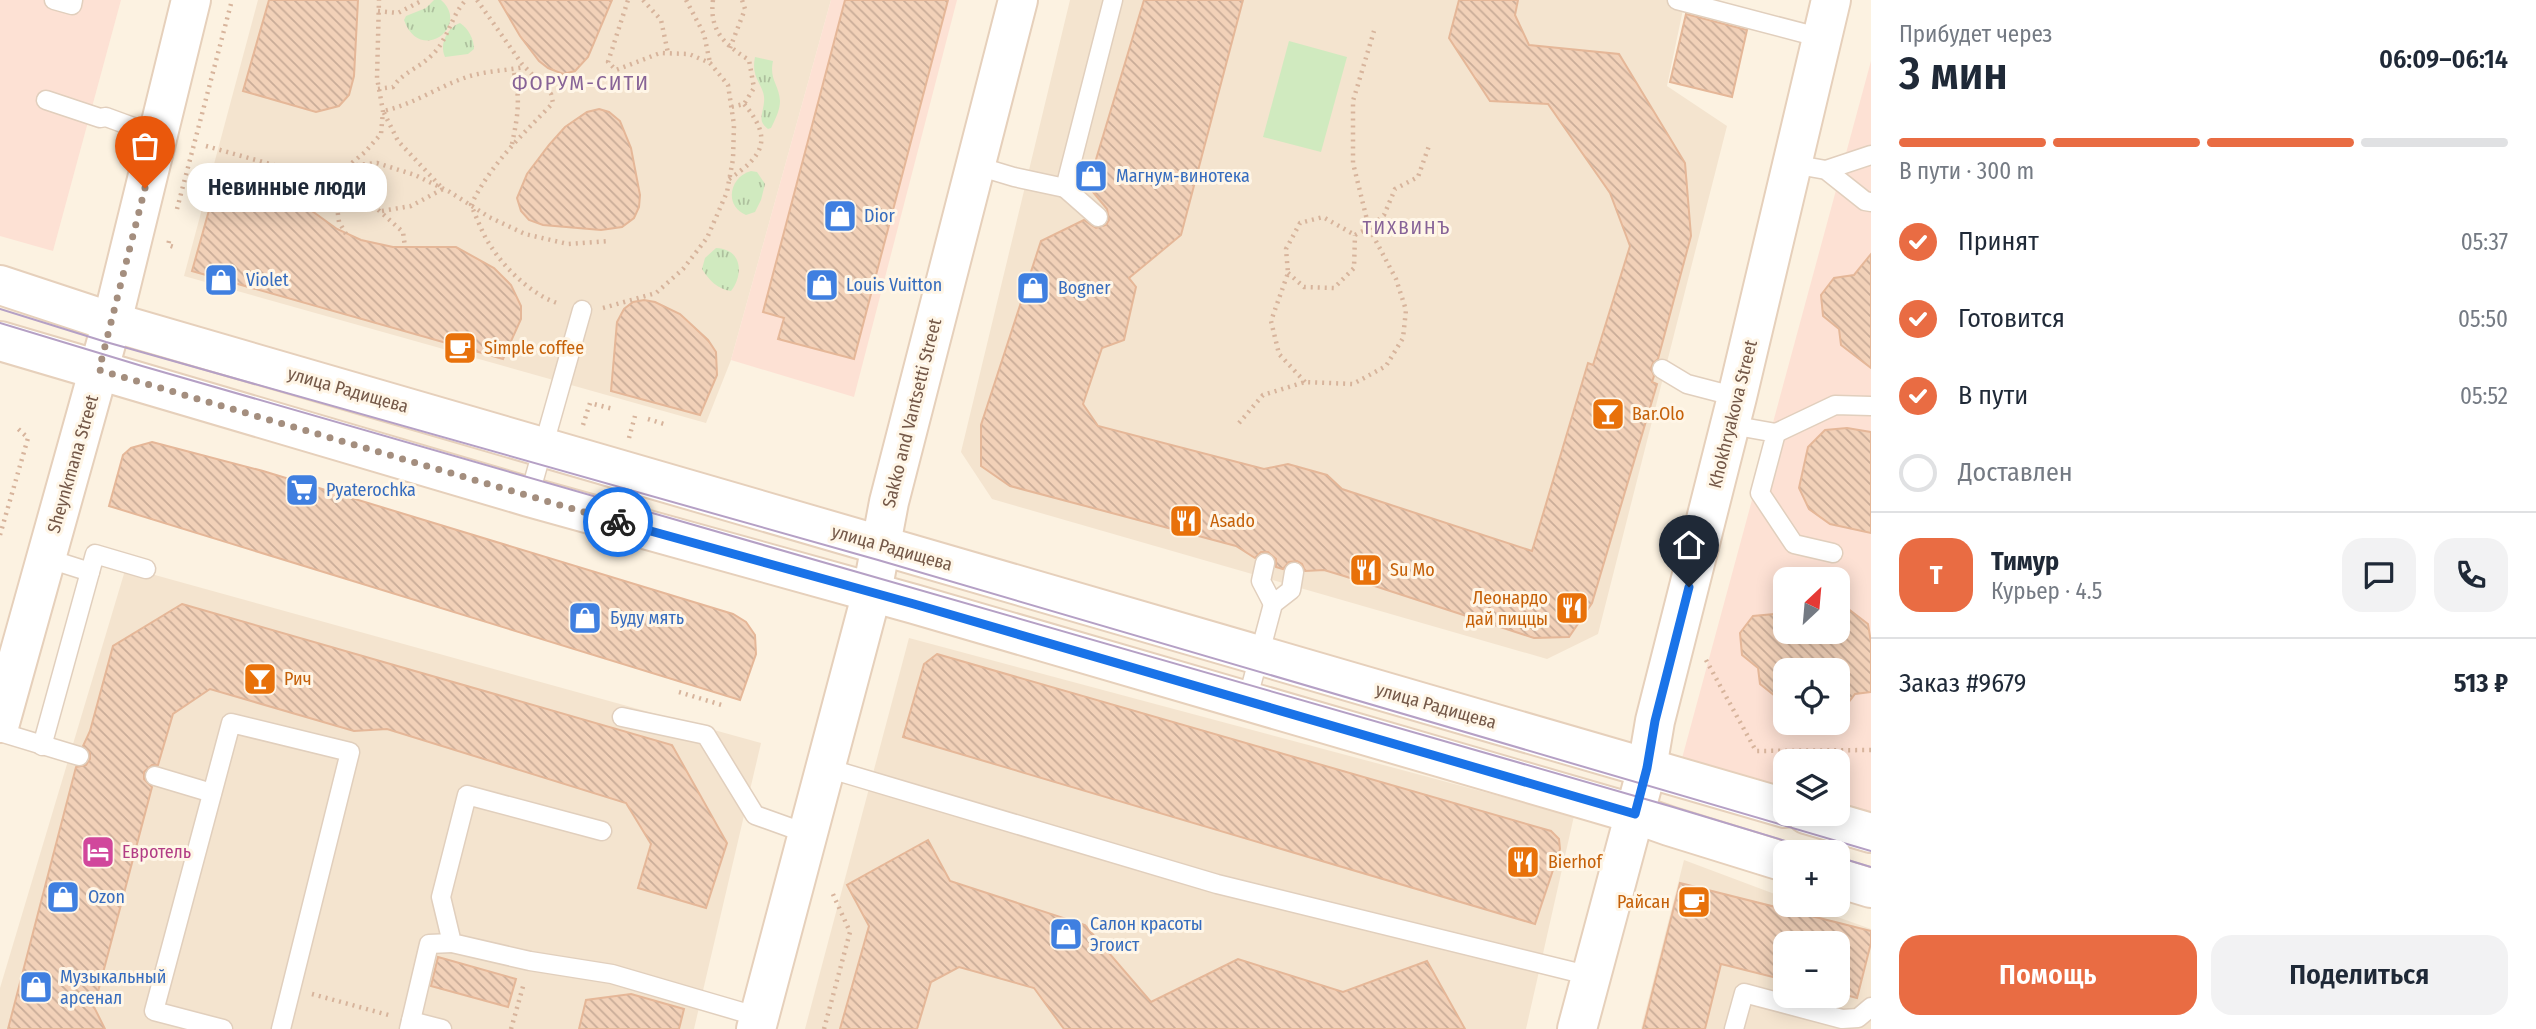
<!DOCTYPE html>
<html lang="ru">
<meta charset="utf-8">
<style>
:root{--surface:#fff;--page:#f2f2f3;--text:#1f2937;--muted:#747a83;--line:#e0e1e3;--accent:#e96c43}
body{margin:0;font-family:"Fira Sans Condensed",sans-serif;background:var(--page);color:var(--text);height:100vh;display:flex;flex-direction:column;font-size:26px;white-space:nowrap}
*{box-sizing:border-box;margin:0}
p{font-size:23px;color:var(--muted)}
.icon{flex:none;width:38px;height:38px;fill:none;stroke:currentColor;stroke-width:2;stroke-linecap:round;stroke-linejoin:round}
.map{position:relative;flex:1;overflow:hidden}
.panel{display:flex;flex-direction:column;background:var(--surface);width:665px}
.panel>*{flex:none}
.needle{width:46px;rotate:26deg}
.controls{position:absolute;left:1773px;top:567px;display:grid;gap:14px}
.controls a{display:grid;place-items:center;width:77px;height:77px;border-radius:14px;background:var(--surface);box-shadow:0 4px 18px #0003;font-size:35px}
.pin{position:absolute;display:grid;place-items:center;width:60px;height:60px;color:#fff;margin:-72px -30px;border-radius:50% 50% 50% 0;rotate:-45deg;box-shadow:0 0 7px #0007}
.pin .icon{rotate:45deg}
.courier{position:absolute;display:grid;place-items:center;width:70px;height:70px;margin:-35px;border:5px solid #1a73e8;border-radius:50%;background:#fff;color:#222;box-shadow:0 2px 9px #0007}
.bubble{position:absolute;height:49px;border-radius:21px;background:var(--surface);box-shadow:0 4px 18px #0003;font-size:23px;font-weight:600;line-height:49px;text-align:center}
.summary em{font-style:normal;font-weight:600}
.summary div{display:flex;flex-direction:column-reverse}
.summary{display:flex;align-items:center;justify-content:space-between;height:119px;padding:0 28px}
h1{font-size:46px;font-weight:600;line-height:52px}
.bar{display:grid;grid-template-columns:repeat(4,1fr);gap:10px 7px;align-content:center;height:84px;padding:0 28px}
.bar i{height:9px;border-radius:5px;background:var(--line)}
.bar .selected{background:var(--accent)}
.bar p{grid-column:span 4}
.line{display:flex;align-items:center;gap:18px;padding:0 28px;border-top:2px solid var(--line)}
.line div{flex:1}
.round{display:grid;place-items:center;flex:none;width:74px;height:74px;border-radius:21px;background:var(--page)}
ol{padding:0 28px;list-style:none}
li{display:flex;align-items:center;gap:21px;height:77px}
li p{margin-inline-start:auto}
li .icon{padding:7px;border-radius:50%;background:var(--accent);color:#fff;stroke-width:4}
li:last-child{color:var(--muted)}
li i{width:38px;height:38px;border:4px solid var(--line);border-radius:50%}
.cta{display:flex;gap:14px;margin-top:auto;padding:14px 28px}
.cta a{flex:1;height:80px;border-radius:21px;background:var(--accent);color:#fff;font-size:28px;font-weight:600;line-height:80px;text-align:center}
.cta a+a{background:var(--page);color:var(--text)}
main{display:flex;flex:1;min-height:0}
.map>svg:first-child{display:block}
.residential{fill:#f4e4cf;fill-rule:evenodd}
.commercial{fill:#fde1d4;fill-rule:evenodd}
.grass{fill:url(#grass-tufts)}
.pitch{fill:#d0eabf}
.building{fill:url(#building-back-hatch);stroke:#e5b798;stroke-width:2}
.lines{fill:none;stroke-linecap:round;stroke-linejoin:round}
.lane-casing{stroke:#e1cfbd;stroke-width:21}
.secondary-casing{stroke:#e6d0bb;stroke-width:42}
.path{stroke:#d7b49c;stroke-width:4.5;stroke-dasharray:2 5;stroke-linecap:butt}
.lane{stroke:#fff;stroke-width:18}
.secondary{stroke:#fff;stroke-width:38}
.tram{stroke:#b5a0c5;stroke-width:2}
.done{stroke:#a48e7e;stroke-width:7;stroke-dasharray:0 12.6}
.route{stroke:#1a73e8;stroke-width:9}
.labels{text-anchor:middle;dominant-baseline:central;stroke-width:6;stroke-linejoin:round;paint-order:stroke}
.shop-label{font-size:18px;fill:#366cbe;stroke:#fff6e7;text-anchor:start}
.food-label{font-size:18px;fill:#c56008;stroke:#fff6e7;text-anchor:start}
.street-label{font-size:18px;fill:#745848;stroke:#fff6e7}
.hotel-label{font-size:18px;fill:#b23c85;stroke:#fff6e7;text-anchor:start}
.neighbourhood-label{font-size:19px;letter-spacing:2px;fill:#876397;stroke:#fff6e7}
.quarter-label{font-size:21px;letter-spacing:2px;fill:#876397;stroke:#fff6e7}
</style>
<main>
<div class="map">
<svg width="1871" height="1029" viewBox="0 0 1871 1029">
<defs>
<pattern id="grass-tufts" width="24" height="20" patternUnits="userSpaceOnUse" patternTransform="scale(1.75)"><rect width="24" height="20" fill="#d0eabf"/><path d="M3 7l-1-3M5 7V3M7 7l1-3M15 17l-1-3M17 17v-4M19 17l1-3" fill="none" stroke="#adc09d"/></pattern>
<pattern id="building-back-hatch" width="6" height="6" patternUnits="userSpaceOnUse" patternTransform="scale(1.75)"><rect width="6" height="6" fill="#f2d1b8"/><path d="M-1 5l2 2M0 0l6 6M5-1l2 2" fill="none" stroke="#c9ac98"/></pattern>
</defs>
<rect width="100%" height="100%" fill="#fcf2e1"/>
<g class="residential">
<polygon points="258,0 831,0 731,360 706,423 184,276"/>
<polygon points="1070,0 1685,0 1667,86 1727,126 1598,634 1547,659 992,499 961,452"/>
<polygon points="126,567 761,743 694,1029 0,1029 0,988"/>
<polygon points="909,638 1574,816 1526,1029 805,1029"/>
<path d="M1684,860L1785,898V905H1804L1871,929V1029H1641ZM1785,943H1838V996H1785Z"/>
</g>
<g class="commercial">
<polygon points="0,0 121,0 53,251 0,236"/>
<polygon points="831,0 957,0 854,397 731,360"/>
<path d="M1871,61V814L1838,805V761H1785V790L1681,762ZM1785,579H1838V632H1785ZM1785,670H1838V723H1785Z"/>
</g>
<g class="grass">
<path d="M434,0H441C471,26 420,65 404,20L406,16L426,8Z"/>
<path d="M460,23C468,28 474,39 474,49L468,54L445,57C439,44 447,28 460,23Z"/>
<path d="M755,57L773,61C769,80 779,84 780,101C780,110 775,120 771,128L768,129C757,121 763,114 764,102C766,85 750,80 755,57Z"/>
<path d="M751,171L757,172L765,184L761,200L755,212L746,215C724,206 729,177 751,171Z"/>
<path d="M716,248C742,249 744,274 731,291C717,289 709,280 702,269L705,258Z"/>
</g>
<polygon class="pitch" points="1289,41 1347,57 1321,152 1263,137"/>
<g class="building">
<polygon points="269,0 358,0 354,76 349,95 339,106 316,112 243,91"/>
<polygon points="499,0 612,0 588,57 575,71 563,74 548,68 539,61 520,36"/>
<polygon points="845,0 948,0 854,359 778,339 784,318 763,312"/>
<polygon points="1144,0 1243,0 1181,235 1129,278 1136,287 1124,340 1102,348 1083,404 1098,426 1264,469 1288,464 1327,475 1342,489 1532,551 1588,363 1593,365 1630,246 1610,193 1548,104 1490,101 1449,38 1459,0 1518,0 1515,15 1529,45 1619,54 1685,163 1691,236 1658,359 1653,363 1651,368 1654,376 1652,382 1657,384 1592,603 1569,637 1534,638 1344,576 1324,570 1305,571 1302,564 1297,561 1289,562 1283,569 1276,567 1276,559 1268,552 1261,552 1255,558 1236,546 1010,486 981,466 981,425 1041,241 1084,220 1096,228 1106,225 1109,220 1107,209 1088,186"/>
<polygon points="1686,14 1747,30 1732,97 1670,82"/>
<polygon points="599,109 609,112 620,121 631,148 640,195 639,207 634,218 622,227 601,230 543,225 529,220 521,211 517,198 527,174 549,145 565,127 587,112"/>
<polygon points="220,171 291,196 337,229 361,240 393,247 456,247 494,268 511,285 521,306 521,319 503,359 192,271"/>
<polygon points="1871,254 1871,368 1841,345 1839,329 1823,316 1821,295 1834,278 1854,275"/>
<polygon points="644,300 655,302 680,314 708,340 716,352 717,375 700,415 611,391 617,322 624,309 633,302"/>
<polygon points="1847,428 1871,432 1871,533 1830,524 1809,509 1799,488 1808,447 1825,430"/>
<polygon points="152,442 263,471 733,614 746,622 755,635 756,654 740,700 109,506 123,455 131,448"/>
<polygon points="1838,601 1868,624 1871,642 1871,692 1855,694 1838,716 1838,670 1785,670 1785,704 1760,684 1758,668 1742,655 1740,633 1753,616 1785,613 1785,632 1838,632"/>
<polygon points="182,604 672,745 727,843 706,908 638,888 651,844 626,803 387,729 354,731 210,689 173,714 158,765 152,765 144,772 144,779 152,787 94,1007 105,1029 8,1029 76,767 86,765 90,759 90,753 83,746 90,731 113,646"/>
<polygon points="937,654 1551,831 1559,839 1560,849 1535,924 903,737 924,664"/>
<polygon points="928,840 950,881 1085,925 1151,1002 1238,959 1343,992 1427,961 1465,1029 1064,1029 1034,988 959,967 931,982 917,1029 840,1029 869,926 847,885"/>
<polygon points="1680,883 1871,931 1871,943 1857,998 1838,993 1838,943 1785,943 1785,980 1721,964 1705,1029 1643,1029"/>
<polygon points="438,957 516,979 508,1007 431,986"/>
<polygon points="631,994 684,1009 679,1029 579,1029 586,1000"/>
</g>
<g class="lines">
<defs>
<g id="lane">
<polyline points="54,0 72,5 73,0"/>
<polyline points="1677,0 1822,38"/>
<polyline points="46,100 100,118 106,117 158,136"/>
<polyline points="1792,164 1826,170 1865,201 1871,202"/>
<polyline points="974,165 1014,177 1065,188 1113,0"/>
<polyline points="1826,170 1871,155"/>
<polyline points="1065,188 1098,217"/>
<polyline points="1662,369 1687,384 1737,397"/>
<polyline points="1731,425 1776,433 1760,493 1794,544 1833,553"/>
<polyline points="1776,433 1835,405 1871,406"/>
<polyline points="529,497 582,310"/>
<polyline points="46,558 90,572 95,554 146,569"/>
<polyline points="1265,563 1261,581 1273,604"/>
<polyline points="1247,701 1273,604 1291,590 1294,572"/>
<polyline points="622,717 706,735 755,815 808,834"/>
<polyline points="0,732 79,756"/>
<polyline points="42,746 90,572"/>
<polyline points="827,768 1217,884 1591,976"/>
<polyline points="155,776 212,793"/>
<polyline points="602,831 467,795 441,897 452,943 530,961 612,974 759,1017"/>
<polyline points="411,1021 442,1029"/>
<polyline points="223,1029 154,1011 231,723 350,752 281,1029"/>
<polyline points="409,1029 429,944 452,943"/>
<polyline points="1734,1029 1744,993 1842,1019 1858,1018 1871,1007"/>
</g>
<g id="secondary">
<polyline points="0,285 112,322 1785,808"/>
<polyline points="0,341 529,497 914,604 1635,814 1669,826 1785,862"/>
<polyline points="0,723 112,322 191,0"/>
<polyline points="1806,814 1871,833"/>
<polyline points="1838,878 1871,888"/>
<polyline points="756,1029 872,592 889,502 1018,0"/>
<polyline points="1577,1029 1647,768 1655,721 1737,397 1831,0"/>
</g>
</defs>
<use href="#lane" class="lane-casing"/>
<use href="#secondary" class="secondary-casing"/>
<g class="path">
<path d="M477,0L522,64L551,94L553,103C522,135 490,165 471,205C477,218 482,233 490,245C505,269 533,296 560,304"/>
<polyline points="643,0 661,20 668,53"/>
<polyline points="686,0 704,34 710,63"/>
<path d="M713,0C709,31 725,45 749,60L754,88L744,104L731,107"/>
<polyline points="378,11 398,13 423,0"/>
<polyline points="730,48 745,9 742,0"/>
<path d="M378,89L393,87C403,72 419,68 431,56C448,41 451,15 466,0"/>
<path d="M512,144C518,115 521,98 513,69"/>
<polyline points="206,146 320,178 347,167 365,152 381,134 383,111 377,78 379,0"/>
<polyline points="349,166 377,163 415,175 450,192 489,217 525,234 568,244 610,241"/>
<polyline points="339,170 357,191 403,232 405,247"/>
<path d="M729,179C764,156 773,138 744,104"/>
<polyline points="177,209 232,0"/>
<path d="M382,211L411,206L443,189L398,141L383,111C412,105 436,88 464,78C483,71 504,71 524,67"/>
<polyline points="346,234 339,222 337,207 352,185"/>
<polyline points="1355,235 1369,228 1384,215 1395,189 1418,177 1430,143"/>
<polyline points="169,241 168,245 177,248"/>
<polyline points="1288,273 1304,287 1334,288 1354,268 1355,235"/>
<polyline points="603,308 656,293 683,269 707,238 727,192 733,159 734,125 728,85 710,63 689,54 660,53 616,70 608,62 628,0"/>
<polyline points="1305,382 1279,354 1271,321 1288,273 1286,249 1300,223 1323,217 1355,235"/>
<polyline points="648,419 667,425"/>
<polyline points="1239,423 1263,395 1305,382 1353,384 1386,366 1403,338 1406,310 1396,279 1369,228 1353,163 1353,101 1374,31"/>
<polyline points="583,425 590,403 613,409"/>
<polyline points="629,438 635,416"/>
<polyline points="0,535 28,438 15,426"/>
<polyline points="1706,660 1756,751 1871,750"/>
<polyline points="679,692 725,706"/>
<polyline points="312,994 392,1016"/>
<polyline points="511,1029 524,983"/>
<polyline points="824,1029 850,932 832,892"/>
</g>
<use href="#lane" class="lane"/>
<use href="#secondary" class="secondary"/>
<g class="tram">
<polyline points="0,309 106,342 878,560 1871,851"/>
<polyline points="0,323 142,366 1673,807 1822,852"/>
<polyline points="1838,857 1871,867"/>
</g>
</g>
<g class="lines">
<polyline class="done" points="145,188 99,370 618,522"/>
<polyline class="route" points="618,522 914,604 1635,814 1647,768 1655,721 1689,587"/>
</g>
<defs>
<symbol id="shop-square" viewBox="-11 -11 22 22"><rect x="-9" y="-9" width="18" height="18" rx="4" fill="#3f7fe0" stroke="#fff6e7"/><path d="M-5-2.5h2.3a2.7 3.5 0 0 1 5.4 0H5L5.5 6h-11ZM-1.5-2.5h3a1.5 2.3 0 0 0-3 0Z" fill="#fff"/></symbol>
<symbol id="cafe-square" viewBox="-11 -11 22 22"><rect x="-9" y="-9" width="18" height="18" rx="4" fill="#e8710a" stroke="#fff6e7"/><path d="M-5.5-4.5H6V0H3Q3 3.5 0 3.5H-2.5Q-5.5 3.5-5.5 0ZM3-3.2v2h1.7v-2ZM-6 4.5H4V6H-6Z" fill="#fff"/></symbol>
<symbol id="bar-square" viewBox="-11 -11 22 22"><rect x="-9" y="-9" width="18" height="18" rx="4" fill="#e8710a" stroke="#fff6e7"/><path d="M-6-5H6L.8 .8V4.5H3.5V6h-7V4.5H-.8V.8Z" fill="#fff"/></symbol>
<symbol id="supermarket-square" viewBox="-11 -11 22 22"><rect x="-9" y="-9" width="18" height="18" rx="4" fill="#3f7fe0" stroke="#fff6e7"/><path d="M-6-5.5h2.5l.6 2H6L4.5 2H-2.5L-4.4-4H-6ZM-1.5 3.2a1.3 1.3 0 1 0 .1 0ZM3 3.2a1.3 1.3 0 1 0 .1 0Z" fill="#fff"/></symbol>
<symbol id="restaurant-square" viewBox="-11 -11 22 22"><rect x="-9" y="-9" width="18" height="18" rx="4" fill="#e8710a" stroke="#fff6e7"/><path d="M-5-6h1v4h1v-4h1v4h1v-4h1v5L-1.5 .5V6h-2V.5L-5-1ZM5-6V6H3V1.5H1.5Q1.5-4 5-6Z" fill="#fff"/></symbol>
<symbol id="hotel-square" viewBox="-11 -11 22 22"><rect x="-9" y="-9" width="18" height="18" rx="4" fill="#d1479c" stroke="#fff6e7"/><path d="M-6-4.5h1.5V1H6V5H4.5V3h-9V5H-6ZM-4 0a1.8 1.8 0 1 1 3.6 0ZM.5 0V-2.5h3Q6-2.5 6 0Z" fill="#fff"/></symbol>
</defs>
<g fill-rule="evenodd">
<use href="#shop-square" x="1072" y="157" width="38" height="38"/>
<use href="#shop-square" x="821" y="197" width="38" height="38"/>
<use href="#shop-square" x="202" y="261" width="38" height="38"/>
<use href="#shop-square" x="803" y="266" width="38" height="38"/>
<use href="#shop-square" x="1014" y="269" width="38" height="38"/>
<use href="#cafe-square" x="441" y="329" width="38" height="38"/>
<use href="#bar-square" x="1589" y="395" width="38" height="38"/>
<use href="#supermarket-square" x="283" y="471" width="38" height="38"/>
<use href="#restaurant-square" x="1167" y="502" width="38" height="38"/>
<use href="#restaurant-square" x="1347" y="551" width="38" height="38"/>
<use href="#restaurant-square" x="1553" y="589" width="38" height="38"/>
<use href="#shop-square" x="566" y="599" width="38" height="38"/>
<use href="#bar-square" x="241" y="660" width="38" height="38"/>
<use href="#hotel-square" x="79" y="833" width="38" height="38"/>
<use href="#restaurant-square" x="1504" y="843" width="38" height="38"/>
<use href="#shop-square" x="44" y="878" width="38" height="38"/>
<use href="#cafe-square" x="1675" y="883" width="38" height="38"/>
<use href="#shop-square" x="1047" y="915" width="38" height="38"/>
<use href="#shop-square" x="17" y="968" width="38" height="38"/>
</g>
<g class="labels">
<g class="shop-label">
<text x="1116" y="176">Магнум-винотека</text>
<text x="864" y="216">Dior</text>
<text x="246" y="280">Violet</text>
<text x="846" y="285">Louis Vuitton</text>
<text x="1058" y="288">Bogner</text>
<text x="326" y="490">Pyaterochka</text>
<text x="610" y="618">Буду мять</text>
<text x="88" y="897">Ozon</text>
<text x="1090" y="924">Салон красоты<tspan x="1090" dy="21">Эгоист</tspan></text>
<text x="60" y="977">Музыкальный<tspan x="60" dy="21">арсенал</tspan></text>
</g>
<g class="food-label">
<text x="484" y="348">Simple coffee</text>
<text x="1632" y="414">Bar.Olo</text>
<text x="1210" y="521">Asado</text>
<text x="1390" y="570">Su Mo</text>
<text x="1548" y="598" text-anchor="end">Леонардо<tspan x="1548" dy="21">дай пиццы</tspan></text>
<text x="284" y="679">Рич</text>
<text x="1548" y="862">Bierhof</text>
<text x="1670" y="902" text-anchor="end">Райсан</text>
</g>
<g class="street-label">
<text transform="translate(348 390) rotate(16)">улица Радищева</text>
<text transform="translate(912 413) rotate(-76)">Sakko and Vantsetti Street</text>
<text transform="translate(1733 414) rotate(-76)">Khokhryakova Street</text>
<text transform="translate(73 464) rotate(-74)">Sheynkmana Street</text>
<text transform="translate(892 548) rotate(16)">улица Радищева</text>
<text transform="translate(1436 706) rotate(16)">улица Радищева</text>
</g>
<g class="hotel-label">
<text x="122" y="852">Евротель</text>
</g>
<g class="neighbourhood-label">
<text x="1407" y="227">ТИХВИНЪ</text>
</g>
<g class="quarter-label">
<text x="581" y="83">ФОРУМ-СИТИ</text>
</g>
</g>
</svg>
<div class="controls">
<a><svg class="needle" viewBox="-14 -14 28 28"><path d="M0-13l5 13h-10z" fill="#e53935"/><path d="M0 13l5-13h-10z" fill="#747a83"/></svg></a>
<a><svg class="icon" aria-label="locate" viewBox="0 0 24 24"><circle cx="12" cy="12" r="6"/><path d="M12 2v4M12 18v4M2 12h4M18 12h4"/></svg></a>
<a><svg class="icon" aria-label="layers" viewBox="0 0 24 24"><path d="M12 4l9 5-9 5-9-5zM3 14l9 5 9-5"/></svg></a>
<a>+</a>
<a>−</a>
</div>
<div class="pin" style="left:145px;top:188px;background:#ea580c"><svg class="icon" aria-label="bag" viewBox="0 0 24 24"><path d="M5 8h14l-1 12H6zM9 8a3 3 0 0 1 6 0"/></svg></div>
<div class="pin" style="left:1689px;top:587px;background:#1f2937"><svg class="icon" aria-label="home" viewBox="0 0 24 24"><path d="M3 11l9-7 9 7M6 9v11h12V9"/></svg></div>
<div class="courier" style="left:618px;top:522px"><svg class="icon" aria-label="bike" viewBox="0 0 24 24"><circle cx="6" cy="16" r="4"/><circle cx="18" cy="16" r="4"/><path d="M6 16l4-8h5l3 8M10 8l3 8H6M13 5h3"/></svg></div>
<div class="bubble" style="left:187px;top:163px;width:200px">Невинные люди</div>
</div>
<section class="panel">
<div class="summary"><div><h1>3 мин</h1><p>Прибудет через</p></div><em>06:09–06:14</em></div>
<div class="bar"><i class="selected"></i><i class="selected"></i><i class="selected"></i><i></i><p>В пути · 300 m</p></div>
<ol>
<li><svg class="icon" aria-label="check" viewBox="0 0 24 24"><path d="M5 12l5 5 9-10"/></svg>Принят<p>05:37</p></li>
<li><svg class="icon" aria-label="check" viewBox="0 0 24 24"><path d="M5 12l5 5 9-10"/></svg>Готовится<p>05:50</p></li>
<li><svg class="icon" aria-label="check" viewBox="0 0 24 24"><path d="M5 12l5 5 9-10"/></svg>В пути<p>05:52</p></li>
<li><i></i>Доставлен</li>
</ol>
<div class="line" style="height:126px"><b class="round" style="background:var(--accent);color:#fff">Т</b><div><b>Тимур</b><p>Курьер · 4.5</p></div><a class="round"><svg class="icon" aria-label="chat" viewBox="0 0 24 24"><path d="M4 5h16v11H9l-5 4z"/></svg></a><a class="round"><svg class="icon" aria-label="phone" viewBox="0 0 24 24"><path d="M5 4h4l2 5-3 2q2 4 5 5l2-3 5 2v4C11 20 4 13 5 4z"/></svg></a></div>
<div class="line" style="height:91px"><div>Заказ #9679</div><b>513 ₽</b></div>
<div class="cta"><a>Помощь</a><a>Поделиться</a></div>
</section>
</main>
